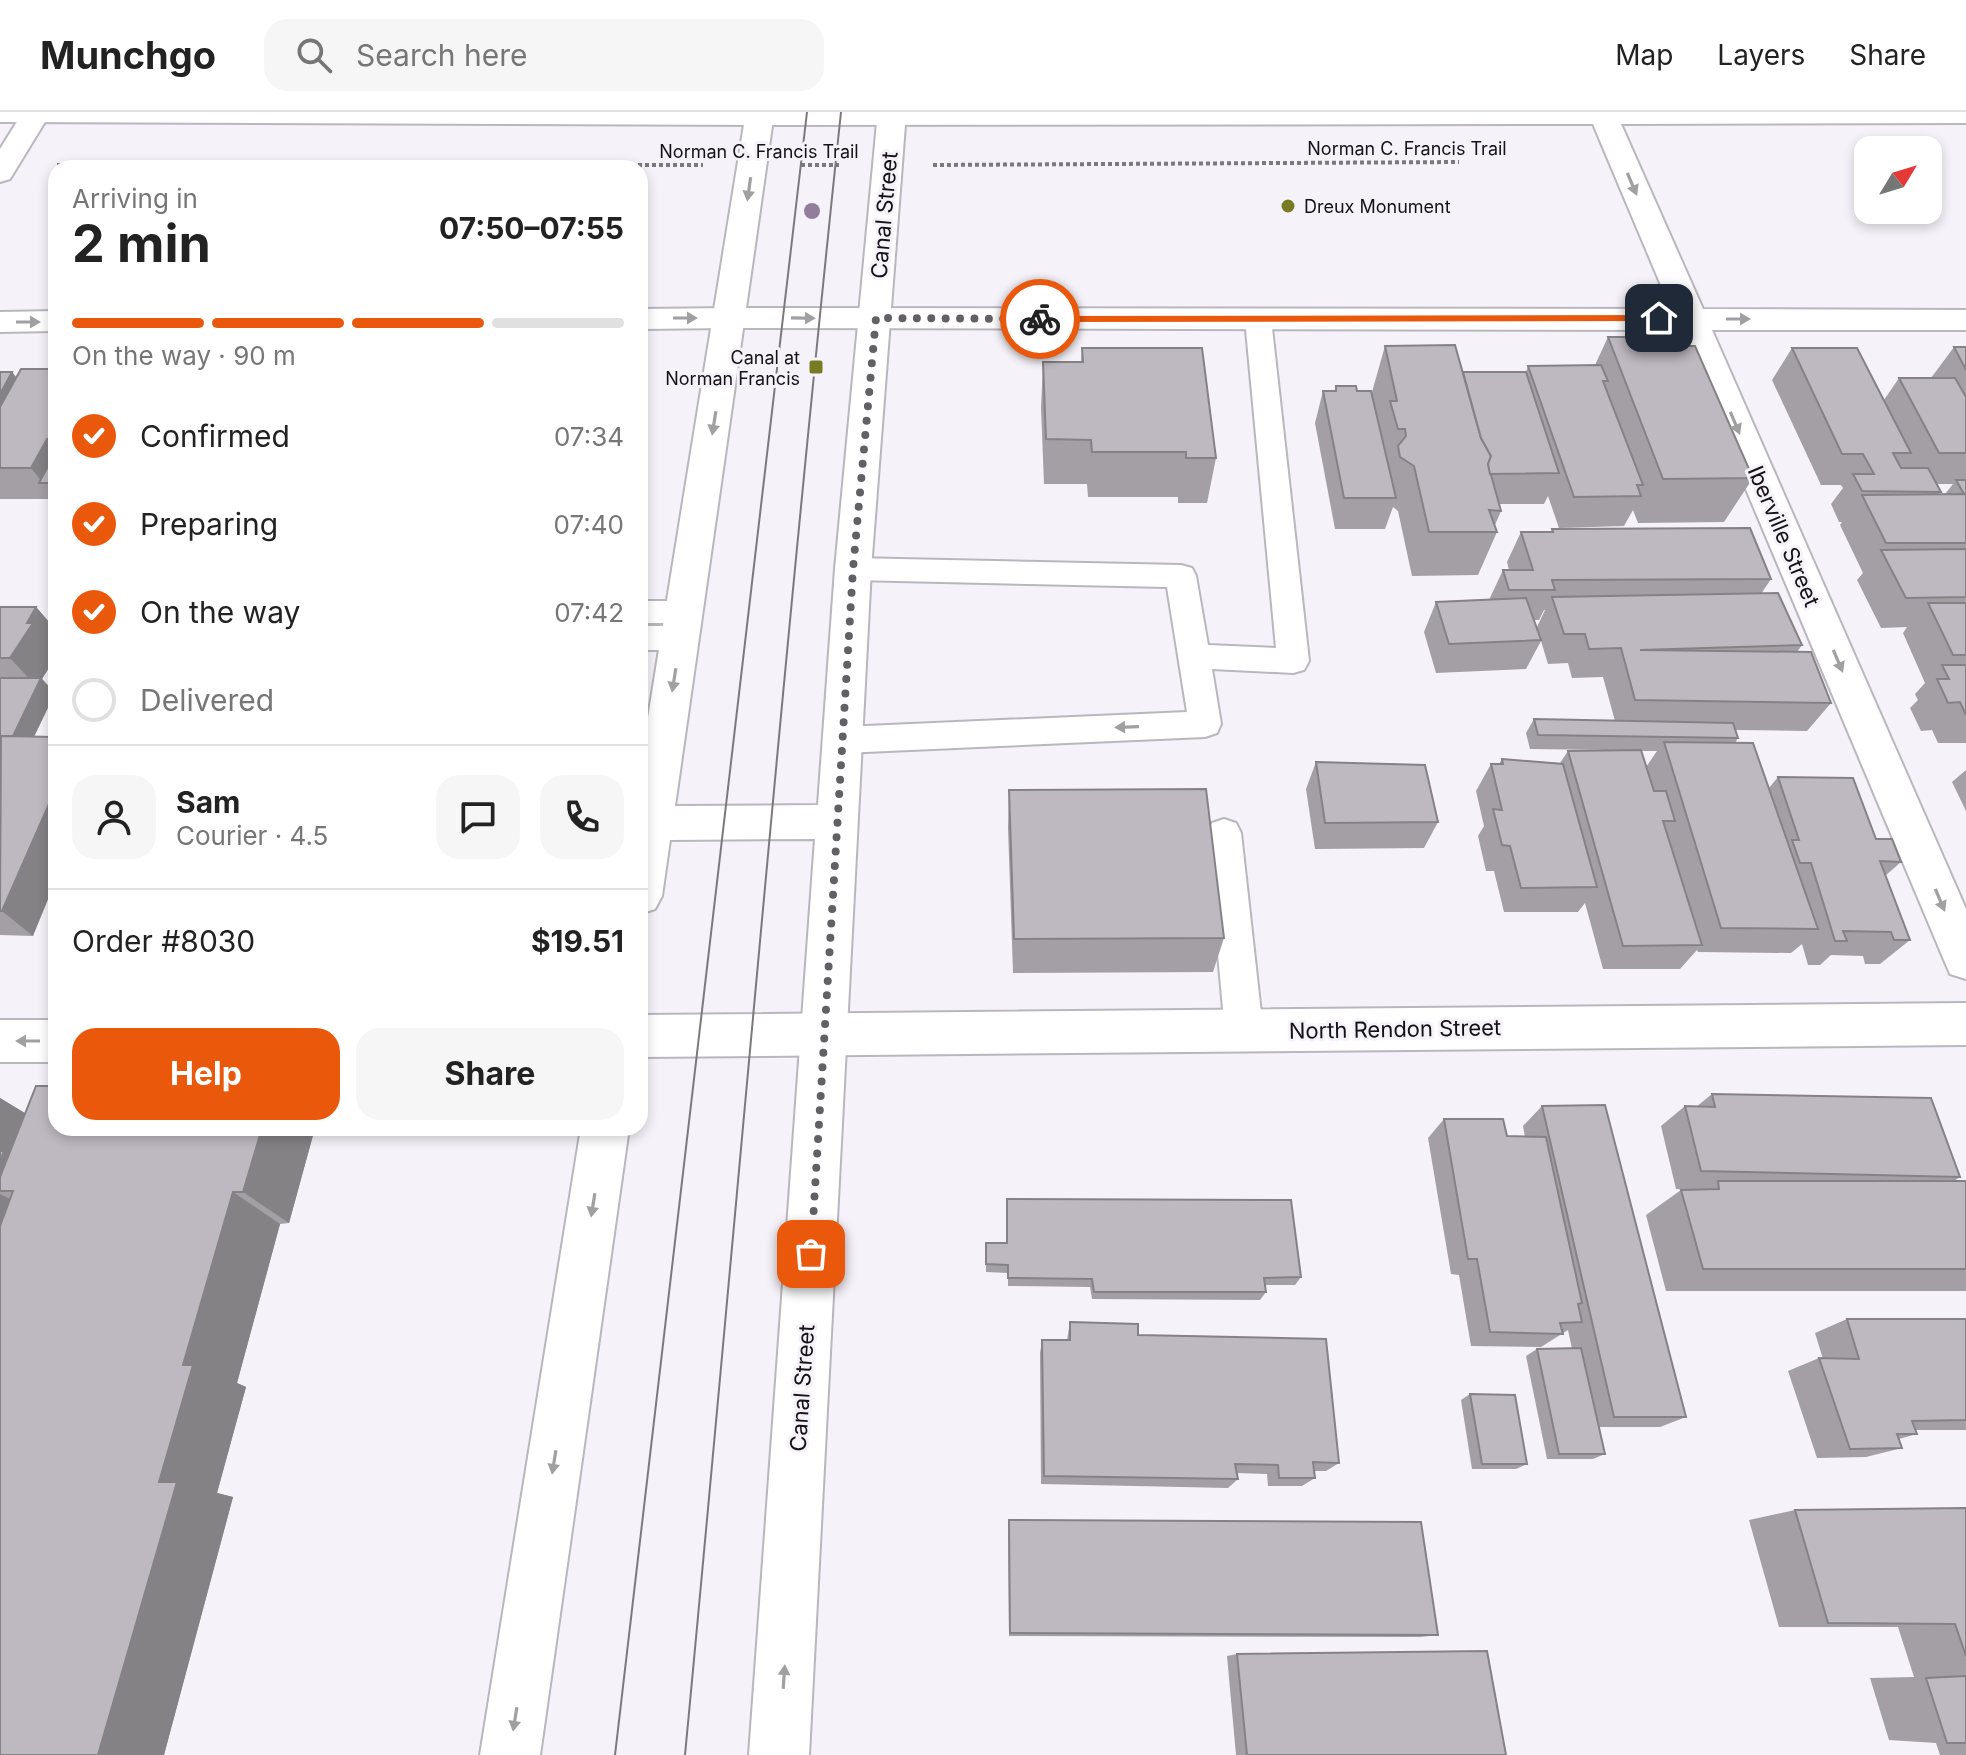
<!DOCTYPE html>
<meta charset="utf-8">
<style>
:root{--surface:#fff;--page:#f6f6f6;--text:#222;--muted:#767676;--line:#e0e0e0;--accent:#ea580c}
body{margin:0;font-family:Inter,sans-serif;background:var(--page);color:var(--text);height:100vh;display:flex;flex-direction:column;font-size:30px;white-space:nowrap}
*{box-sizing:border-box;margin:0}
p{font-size:26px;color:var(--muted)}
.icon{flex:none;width:44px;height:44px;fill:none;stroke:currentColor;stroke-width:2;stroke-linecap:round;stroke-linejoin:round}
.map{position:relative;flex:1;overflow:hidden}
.side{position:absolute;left:48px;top:48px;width:600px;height:976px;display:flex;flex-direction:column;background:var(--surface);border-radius:24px;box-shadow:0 4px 12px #0003}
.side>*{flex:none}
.needle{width:52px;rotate:52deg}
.controls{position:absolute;left:1854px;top:24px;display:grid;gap:16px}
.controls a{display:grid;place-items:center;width:88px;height:88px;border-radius:16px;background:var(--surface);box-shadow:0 4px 12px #0003;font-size:40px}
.pin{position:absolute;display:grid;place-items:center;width:68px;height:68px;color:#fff;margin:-34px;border-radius:16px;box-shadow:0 4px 12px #0006}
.courier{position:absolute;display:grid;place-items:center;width:80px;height:80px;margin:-40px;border:6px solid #ea580c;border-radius:50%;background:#fff;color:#222;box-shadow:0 2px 10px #0007}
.summary em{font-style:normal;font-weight:700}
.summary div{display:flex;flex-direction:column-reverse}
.summary{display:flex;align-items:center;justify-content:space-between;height:136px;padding:0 24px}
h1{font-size:52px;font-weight:700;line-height:60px}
.bar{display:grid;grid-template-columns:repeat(4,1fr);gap:12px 8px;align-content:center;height:96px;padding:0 24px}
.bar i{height:10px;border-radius:6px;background:var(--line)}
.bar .current{background:var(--accent)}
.bar p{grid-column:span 4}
.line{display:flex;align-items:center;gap:20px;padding:0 24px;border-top:2px solid var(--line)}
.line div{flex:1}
.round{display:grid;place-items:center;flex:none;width:84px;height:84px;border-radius:24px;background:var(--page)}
ol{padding:0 24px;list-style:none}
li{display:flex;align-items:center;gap:24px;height:88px}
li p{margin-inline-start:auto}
li .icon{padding:8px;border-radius:50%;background:var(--accent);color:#fff;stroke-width:4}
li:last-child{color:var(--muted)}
li i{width:44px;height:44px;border:4px solid var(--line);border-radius:50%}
.action{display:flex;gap:16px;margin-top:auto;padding:16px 24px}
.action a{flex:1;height:92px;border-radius:24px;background:var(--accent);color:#fff;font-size:32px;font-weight:700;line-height:92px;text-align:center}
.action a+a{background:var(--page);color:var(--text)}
header{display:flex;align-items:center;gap:48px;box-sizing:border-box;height:112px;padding:0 40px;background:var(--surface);border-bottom:2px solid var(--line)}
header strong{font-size:38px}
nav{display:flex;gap:44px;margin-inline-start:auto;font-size:28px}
.search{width:560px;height:72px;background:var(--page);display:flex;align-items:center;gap:20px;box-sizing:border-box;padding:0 28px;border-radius:24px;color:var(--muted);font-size:30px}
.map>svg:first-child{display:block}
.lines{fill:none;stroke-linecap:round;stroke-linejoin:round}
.service-casing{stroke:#bab6bd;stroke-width:4}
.minor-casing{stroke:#bab6bd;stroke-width:4}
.tertiary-casing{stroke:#bab6bd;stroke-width:4}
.primary-casing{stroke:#bab6bd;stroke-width:4}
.path{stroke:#7c797d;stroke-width:4;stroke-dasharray:4 3;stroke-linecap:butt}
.service{fill:#fff;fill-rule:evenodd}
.minor{fill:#fff;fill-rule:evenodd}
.tertiary{fill:#fff;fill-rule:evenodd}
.primary{fill:#fff;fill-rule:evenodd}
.tram{stroke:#7c797e;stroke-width:2}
.tree{fill:#927d9d}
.wall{fill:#a39fa5;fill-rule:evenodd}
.shaded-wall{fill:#858286}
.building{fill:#beb9c0;stroke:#858286;stroke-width:2}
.oneway{fill:#a1a0a1}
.route{fill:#ea580c}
.done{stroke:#636065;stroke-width:8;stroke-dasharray:0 14.4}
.poi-dot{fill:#797b23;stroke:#f6f2f9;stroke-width:3}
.labels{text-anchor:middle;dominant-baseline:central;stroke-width:6;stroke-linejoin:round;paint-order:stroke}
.far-street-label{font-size:18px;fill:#141215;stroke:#f6f2f9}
.far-poi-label{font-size:18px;fill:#141215;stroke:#f6f2f9;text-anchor:start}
.street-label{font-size:22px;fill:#141215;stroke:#f6f2f9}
</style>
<header>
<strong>Munchgo</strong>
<div class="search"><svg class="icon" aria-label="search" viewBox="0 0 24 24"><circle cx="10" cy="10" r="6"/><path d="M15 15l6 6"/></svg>Search here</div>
<nav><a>Map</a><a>Layers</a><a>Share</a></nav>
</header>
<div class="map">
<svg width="1966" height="1643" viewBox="0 0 1966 1643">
<rect width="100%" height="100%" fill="#f6f2f9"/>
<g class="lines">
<defs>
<g id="service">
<polygon points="1258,199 1267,201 1271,207 1309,549 1304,558 1293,561 1212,557 1221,612 1217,621 1205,625 843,641 831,637 827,628 831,619 843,615 1187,600 1167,475 853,468 842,465 838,457 842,449 853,446 1181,453 1192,456 1196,464 1208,533 1276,536 1245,207 1249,201"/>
<polygon points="640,489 685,489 696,492 700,500 696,508 685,511 640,511"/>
<polygon points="640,514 681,514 692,518 697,526 692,534 681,538 640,538"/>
<polygon points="1224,707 1236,711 1241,721 1263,919 1257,931 1244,936 1231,931 1225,919 1207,721 1212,711"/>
</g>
<g id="minor">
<polygon points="23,0 51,0 10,67 0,70 0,37"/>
<polygon points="748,0 1966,0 1966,11 1621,12 1703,197 1966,198 1966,218 1712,218 1966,797 1966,867 1950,862 1944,848 1679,218 731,216 720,213 715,206 720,199 731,196 1671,197 1593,12 759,13 749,11 745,5"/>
<polygon points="1966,891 1966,933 640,945 640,903"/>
<rect x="0" y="908" width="56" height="42"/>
</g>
<g id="tertiary">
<polygon points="0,0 770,0 773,5 769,11 759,13 0,10"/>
<polygon points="731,196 742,199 747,206 742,213 731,216 640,217 640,197"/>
<polygon points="56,199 56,219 0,220 0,200"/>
</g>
<g id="primary">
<polygon points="746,0 774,0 675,694 818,693 835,457 878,0 906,0 871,457 809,1643 749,1643 815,727 670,728 662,784 655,797 640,802 640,655"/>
<polygon points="581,1016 629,1016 540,1643 480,1643"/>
</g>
</defs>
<use href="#service" class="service-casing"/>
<use href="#minor" class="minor-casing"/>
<use href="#tertiary" class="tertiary-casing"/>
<use href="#primary" class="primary-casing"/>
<g class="path">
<polyline points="57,53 703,53"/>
<polyline points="801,53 839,53"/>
<polyline points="933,53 1459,50"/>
</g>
<use href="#service" class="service"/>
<use href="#minor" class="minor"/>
<use href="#tertiary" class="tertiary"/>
<use href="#primary" class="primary"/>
<g class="tram">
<polyline points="615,1643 807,0"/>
<path d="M685,1643C737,1095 783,547 841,0"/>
</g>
</g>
<circle class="tree" cx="812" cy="99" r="8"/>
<g class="wall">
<polygon points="1608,225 1686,234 1753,366 1724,410 1638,411 1633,398 1624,414 1559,416 1548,384 1544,392 1499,392 1501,399 1495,413 1497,420 1478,463 1412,464 1398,399 1393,395 1385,417 1335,417 1315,311 1323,279 1335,279 1336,274 1357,279 1372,280 1385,234 1463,260 1526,260 1528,254 1595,253"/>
<path d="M1954,235H1966V631H1938L1932,618L1921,619L1910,596L1918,588L1915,582L1925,571L1903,521L1907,515L1881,516L1857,468L1863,461L1840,413L1842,410H1839L1831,392L1843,376L1841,373H1821L1772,268L1792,236L1884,288L1899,266H1931ZM1937,372H1953L1945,382H1938L1941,380Z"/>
<polygon points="1082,236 1216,346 1207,391 1178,391 1178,385 1088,385 1087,372 1044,372 1041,296 1043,250 1081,250"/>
<polygon points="56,257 56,392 52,387 0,387 0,260 12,260 16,265"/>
<path d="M1552,417L1771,467L1761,482L1802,533L1797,540L1831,591L1807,619L1736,618L1738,626L1735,631L1769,676L1778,665L1876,727L1901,750L1885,764L1910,828L1880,852H1865L1863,844L1831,843L1820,853H1808L1802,832L1791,841L1698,840L1697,838L1680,857H1603L1585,791L1578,800H1504L1494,759H1486L1478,724L1484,714L1476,679L1491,652H1499L1502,647L1560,651L1568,639L1606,638L1530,637L1526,621L1534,607L1615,609L1603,565L1572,566L1568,551L1548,552L1541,529L1526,557L1436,561L1424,520L1436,490L1489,488L1503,458H1509L1507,450L1521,420H1551ZM1544,498H1545L1537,515L1534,508H1539ZM1641,639H1657L1646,655Z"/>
<polygon points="0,495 36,495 56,518 56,535 42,567 55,581 34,625 33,824 0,823"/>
<polygon points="1316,650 1438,710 1424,736 1315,737 1306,677"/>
<polygon points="1966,658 1966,699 1952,670"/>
<polygon points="1009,678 1224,826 1213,860 1013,861 1008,716"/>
<polygon points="1712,982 1960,1065 1954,1069 1966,1069 1966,1179 1666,1179 1646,1103 1681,1078 1689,1078 1676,1077 1661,1014 1685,994 1696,995"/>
<polygon points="0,986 25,1001 56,1016 315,1016 289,1111 280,1112 237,1271 246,1275 217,1381 233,1385 164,1643 0,1643"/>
<polygon points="1542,994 1686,1305 1660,1315 1599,1315 1605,1342 1593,1347 1547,1347 1526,1244 1537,1237 1572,1237 1568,1218 1541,1235 1471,1234 1459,1163 1451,1162 1428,1026 1444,1007 1507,1024 1525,1025 1523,1014"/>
<polygon points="986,1131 1301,1165 1295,1173 1265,1173 1266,1180 1260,1188 1092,1187 1090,1175 1008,1174 1008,1161 986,1160"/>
<polygon points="1847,1207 1966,1207 1966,1318 1916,1318 1917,1322 1899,1327 1902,1336 1866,1345 1817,1346 1788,1259 1819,1246 1823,1247 1815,1221"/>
<polygon points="1070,1210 1138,1223 1339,1351 1326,1359 1314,1359 1315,1366 1302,1374 1268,1374 1267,1362 1237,1361 1238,1367 1228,1376 1041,1372 1040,1241 1042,1228 1067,1228"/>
<polygon points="1470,1282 1527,1352 1516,1357 1472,1357 1461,1288"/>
<polygon points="1966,1396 1966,1643 1940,1643 1936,1631 1889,1628 1870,1566 1914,1565 1898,1515 1779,1515 1749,1408 1795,1398"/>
<polygon points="1009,1408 1438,1523 1420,1525 1009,1524 1008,1415"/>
<polygon points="1237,1542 1506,1643 1236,1643 1227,1544"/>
</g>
<g class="shaded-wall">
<polygon points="12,260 36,291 0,317 0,267"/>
<polygon points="47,327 56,339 43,371 31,356"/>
<polygon points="36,495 56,518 56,545 42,567 55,581 26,641 11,627 37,575 10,546"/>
<polygon points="56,676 56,768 33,824 2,799"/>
<polygon points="0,986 41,1011 13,1079 0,1079"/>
<polygon points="262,1016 315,1016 289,1111 243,1080"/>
<polygon points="233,1080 280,1112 237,1271 246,1275 217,1381 233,1385 164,1643 98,1643 159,1370 183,1253"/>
<polygon points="0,1082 52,1108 0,1120"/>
</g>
<g class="building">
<polygon points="1608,225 1683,225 1686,234 1695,234 1753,366 1663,367"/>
<polygon points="1455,233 1481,326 1491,344 1488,352 1501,399 1489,398 1497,420 1429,420 1414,354 1400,345 1398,334 1406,324 1405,317 1398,317 1390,289 1397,289 1385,234"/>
<polygon points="1954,235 1966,235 1966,258"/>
<polygon points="1082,236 1202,236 1216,346 1186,346 1186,340 1092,340 1091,328 1046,327 1043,250 1083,250"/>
<polygon points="1792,236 1857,236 1911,341 1893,341 1901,356 1928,356 1941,380 1862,379 1853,362 1874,362 1863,342 1842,342"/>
<polygon points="1601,253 1608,269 1603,269 1643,373 1637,373 1641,384 1574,385 1528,254"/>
<polygon points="21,257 56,257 56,320 52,327 47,327 31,356 0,356 0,295"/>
<polygon points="0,260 12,260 0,282"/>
<polygon points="1463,260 1526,260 1559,361 1490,362 1488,352 1491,344 1481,326"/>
<polygon points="1899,266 1955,266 1966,285 1966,341 1939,341"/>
<polygon points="1336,274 1356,274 1357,279 1371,279 1396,386 1344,386 1323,279 1336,279"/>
<polygon points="56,339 56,371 39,371"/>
<polygon points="1956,368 1966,368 1966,382 1964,382"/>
<polygon points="1966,382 1966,431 1886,431 1862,383"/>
<polygon points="1750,416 1771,467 1552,468 1555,478 1509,478 1503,458 1533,458 1521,420 1553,420 1552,417"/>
<polygon points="1966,437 1966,485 1906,486 1881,438"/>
<polygon points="1778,481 1802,533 1640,538 1811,540 1831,591 1635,588 1621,536 1589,537 1585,522 1564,522 1552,485"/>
<polygon points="1526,486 1541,528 1449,532 1436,490"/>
<polygon points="1928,491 1966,491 1966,543 1953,543"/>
<polygon points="0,495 36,495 27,511 33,511 10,546 0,546"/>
<polygon points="1942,553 1966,553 1966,603 1960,590 1948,591 1937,567 1949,567"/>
<polygon points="0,566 41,566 13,624 1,624 0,626"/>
<polygon points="1534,607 1733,611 1738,626 1538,623"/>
<polygon points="1,624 56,625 56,676 2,799 0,799"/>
<polygon points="1664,630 1753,631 1818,817 1721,816"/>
<polygon points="1641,638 1654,679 1666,679 1675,709 1663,709 1702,833 1623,834 1568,639"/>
<polygon points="1502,647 1563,652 1597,775 1521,776 1510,734 1502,733 1493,697 1502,698 1491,652 1503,652"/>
<polygon points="1316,650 1425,653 1438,710 1325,711"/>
<polygon points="1778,665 1853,666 1876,727 1892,727 1901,750 1880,749 1910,828 1894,828 1891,820 1843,819 1847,829 1835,829 1811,751 1800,751 1792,728 1799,728"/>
<polygon points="1206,677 1224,826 1014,827 1009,678"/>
<polygon points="36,974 56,974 56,1016 262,1016 243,1080 233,1080 183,1253 193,1253 159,1370 177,1370 98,1643 0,1643 0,1114 13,1079 0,1079 0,1065"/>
<polygon points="1712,982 1931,986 1960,1065 1701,1059 1685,994 1715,995"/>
<polygon points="1605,993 1686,1305 1614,1305 1542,994"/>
<polygon points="1444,1007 1503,1007 1507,1024 1546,1025 1582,1191 1578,1192 1582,1210 1560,1211 1563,1222 1490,1220 1477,1147 1468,1147"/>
<polygon points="0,1039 4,1039 0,1049"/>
<polygon points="1718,1069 1966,1069 1966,1157 1703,1157 1681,1078 1719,1077"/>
<polygon points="1007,1087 1291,1088 1301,1165 1264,1166 1266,1180 1094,1180 1092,1167 1008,1166 1008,1153 986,1152 986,1131 1007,1131"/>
<polygon points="1847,1207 1966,1207 1966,1308 1912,1309 1917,1322 1897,1322 1902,1336 1850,1337 1819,1246 1859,1247"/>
<polygon points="1070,1210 1138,1212 1138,1223 1326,1227 1339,1351 1313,1350 1315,1366 1279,1366 1278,1353 1235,1352 1238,1367 1044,1364 1042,1228 1070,1228"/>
<polygon points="1581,1236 1605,1342 1559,1342 1537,1237"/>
<polygon points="1470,1282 1515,1283 1527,1352 1482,1352"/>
<polygon points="1966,1396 1966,1544 1955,1512 1828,1511 1795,1398"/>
<polygon points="1009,1408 1421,1410 1438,1523 1010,1521"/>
<polygon points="1487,1539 1506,1643 1247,1643 1237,1542"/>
<polygon points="1966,1564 1966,1631 1947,1631 1926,1566"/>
</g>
<defs><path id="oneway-solid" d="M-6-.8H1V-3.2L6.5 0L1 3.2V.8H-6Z" transform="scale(2)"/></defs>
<g class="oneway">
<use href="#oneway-solid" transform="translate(1632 72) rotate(67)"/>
<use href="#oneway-solid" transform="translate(749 77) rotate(98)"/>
<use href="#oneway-solid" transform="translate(685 206)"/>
<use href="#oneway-solid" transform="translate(803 206) rotate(1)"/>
<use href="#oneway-solid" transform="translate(1738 207)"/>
<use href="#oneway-solid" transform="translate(28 210)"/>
<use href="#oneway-solid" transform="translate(714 311) rotate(99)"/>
<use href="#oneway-solid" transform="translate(1735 311) rotate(67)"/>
<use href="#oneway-solid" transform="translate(1838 549) rotate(67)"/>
<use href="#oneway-solid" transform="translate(674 568) rotate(99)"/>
<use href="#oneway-solid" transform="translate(1127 615) rotate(178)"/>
<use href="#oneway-solid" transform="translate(1940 788) rotate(67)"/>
<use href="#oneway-solid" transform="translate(28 929) rotate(180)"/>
<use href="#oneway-solid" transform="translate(593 1093) rotate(99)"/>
<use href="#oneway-solid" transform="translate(554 1350) rotate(99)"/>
<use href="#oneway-solid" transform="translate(784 1565) rotate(-86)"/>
<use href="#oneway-solid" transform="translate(515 1607) rotate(99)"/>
</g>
<polygon class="route" points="1659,203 1663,209 1040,210 1035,207 1040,204"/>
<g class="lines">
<polyline class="done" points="811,1142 853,457 876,206 1040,207"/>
</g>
<g class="poi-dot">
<circle cx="1288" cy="94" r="8"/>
<rect x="808" y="247" width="16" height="16" rx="4"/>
</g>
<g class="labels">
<g class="far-street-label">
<text x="1407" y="36">Norman C. Francis Trail</text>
<text x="759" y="39">Norman C. Francis Trail</text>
</g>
<g class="far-poi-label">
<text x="1304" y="94">Dreux Monument</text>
<text x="800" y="245" text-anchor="end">Canal at<tspan x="800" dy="21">Norman Francis</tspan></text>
</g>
<g class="street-label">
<text transform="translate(884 103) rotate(-85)">Canal Street</text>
<text transform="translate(1784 424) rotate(67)">Iberville Street</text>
<text transform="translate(1395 917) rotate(-1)">North Rendon Street</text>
<text transform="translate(802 1276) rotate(-86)">Canal Street</text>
</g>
</g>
</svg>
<div class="controls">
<a><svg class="needle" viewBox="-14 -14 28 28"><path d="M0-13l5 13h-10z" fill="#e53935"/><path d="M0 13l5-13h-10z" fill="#767676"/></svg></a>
</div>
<div class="pin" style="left:811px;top:1142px;background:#ea580c"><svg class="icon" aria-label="bag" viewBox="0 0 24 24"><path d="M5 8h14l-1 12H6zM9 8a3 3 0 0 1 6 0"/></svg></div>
<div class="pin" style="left:1659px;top:206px;background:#1f2937"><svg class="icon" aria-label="home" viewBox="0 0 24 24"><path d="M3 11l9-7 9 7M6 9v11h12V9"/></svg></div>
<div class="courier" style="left:1040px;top:207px"><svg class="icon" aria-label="bike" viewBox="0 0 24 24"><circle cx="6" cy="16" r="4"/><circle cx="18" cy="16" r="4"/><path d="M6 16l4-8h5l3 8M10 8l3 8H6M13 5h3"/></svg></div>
<section class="side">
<div class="summary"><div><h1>2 min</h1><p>Arriving in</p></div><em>07:50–07:55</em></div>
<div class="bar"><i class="current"></i><i class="current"></i><i class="current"></i><i></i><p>On the way · 90 m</p></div>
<ol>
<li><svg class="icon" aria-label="check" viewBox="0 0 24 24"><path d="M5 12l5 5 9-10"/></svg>Confirmed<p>07:34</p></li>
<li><svg class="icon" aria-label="check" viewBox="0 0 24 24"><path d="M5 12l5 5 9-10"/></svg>Preparing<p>07:40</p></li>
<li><svg class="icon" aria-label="check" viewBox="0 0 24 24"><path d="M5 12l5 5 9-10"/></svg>On the way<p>07:42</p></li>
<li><i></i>Delivered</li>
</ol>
<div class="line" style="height:144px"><a class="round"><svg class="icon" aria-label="person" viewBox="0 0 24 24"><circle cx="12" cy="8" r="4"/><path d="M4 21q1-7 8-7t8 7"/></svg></a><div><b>Sam</b><p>Courier · 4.5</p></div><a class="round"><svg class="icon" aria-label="chat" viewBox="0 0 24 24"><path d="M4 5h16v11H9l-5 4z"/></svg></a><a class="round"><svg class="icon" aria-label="phone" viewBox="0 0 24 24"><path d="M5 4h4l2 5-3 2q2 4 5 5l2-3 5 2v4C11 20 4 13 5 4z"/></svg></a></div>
<div class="line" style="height:104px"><div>Order #8030</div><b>$19.51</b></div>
<div class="action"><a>Help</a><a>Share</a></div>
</section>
</div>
